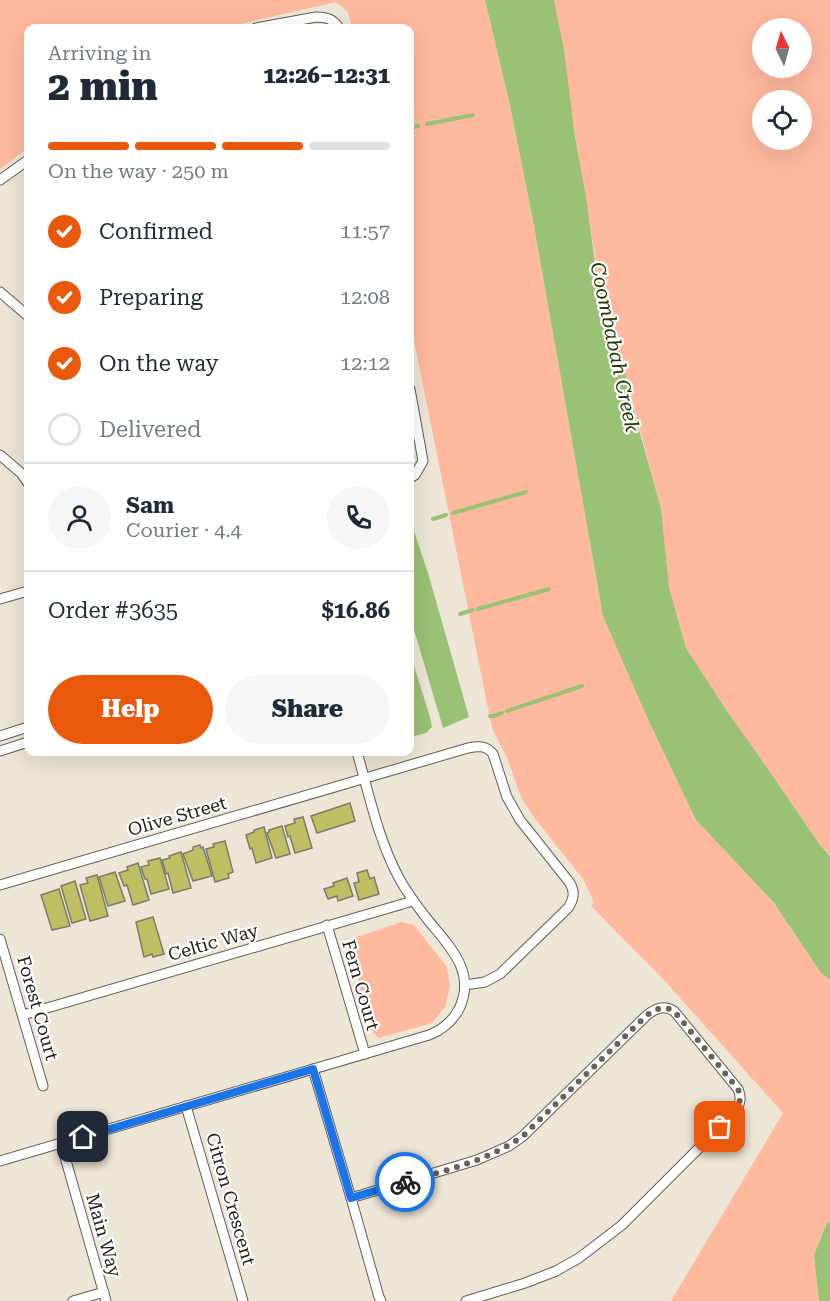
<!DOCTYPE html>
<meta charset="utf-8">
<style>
:root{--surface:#fff;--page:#f6f6f7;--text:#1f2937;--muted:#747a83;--line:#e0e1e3;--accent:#ea580c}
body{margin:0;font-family:"Roboto Serif",serif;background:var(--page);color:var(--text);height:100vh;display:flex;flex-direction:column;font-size:22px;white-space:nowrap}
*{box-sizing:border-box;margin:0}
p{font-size:20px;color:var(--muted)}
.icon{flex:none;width:33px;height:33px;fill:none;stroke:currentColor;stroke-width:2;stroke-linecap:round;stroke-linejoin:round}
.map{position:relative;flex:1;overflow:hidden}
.drawer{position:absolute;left:24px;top:24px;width:390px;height:732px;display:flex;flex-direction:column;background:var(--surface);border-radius:12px;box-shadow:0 6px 24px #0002}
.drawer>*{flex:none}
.needle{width:39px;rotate:355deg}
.fabs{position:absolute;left:752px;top:18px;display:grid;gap:12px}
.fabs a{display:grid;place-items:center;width:60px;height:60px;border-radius:50%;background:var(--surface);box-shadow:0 6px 24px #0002;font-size:30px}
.pin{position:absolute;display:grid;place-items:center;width:51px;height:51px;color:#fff;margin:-26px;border-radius:12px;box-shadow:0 3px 9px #0006}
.courier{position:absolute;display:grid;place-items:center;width:60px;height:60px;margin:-30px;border:4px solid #1a73e8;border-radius:50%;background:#fff;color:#222;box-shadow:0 2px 8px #0007}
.summary em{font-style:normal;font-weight:800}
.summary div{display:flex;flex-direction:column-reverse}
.summary{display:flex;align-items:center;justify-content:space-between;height:102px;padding:0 24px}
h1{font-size:39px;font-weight:800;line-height:45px}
.bar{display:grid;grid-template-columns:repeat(4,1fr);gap:9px 6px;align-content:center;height:72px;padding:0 24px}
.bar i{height:8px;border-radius:4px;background:var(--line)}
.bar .active{background:var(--accent)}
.bar p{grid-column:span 4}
.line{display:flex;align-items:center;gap:15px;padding:0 24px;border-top:2px solid var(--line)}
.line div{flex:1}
.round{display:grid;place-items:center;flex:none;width:63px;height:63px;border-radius:32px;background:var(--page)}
ol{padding:0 24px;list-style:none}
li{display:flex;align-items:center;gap:18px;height:66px}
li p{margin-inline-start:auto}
li .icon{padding:6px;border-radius:50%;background:var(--accent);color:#fff;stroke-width:4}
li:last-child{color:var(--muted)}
li i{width:33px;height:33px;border:3px solid var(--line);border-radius:50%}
.cta{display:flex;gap:12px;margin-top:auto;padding:12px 24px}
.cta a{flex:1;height:69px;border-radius:36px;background:var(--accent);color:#fff;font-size:24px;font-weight:800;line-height:69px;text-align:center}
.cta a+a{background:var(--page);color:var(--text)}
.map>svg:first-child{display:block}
.green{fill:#ffb99e;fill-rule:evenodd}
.water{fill:#99c274}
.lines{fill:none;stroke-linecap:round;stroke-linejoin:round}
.stream{stroke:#99c274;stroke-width:4}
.building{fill:#bebf63;stroke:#7b7c6c;stroke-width:1.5}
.street-casing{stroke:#645d4f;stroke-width:11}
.street{stroke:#fff;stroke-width:9}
.done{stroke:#68635a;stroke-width:6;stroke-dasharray:0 10.8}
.route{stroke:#1a73e8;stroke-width:8}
.labels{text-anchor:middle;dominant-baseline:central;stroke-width:4.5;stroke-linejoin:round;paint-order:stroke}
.street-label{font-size:18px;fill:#201d17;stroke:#fff}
.water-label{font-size:20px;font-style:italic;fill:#1f3700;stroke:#fff}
</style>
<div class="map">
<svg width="830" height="1301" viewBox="0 0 830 1301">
<rect width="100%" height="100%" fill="#ede5d5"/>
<g class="green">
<polygon points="0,0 485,0 509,101 534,226 603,616 696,820 774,903 821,973 830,980 830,1221 826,1225 814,1255 819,1301 671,1301 783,1113 664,980 591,906 594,902 583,879 536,820 523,801 518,789 508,760 492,728 410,320 410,28 352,28 348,12 336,2 223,28 28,28 28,148 0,169"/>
<path d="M553,0H830V855L820,845L768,769L727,711L686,648L669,587L661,508L598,273ZM762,28H801V68H762ZM762,100H801V140H762Z"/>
<polygon points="401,922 414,925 447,967 450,987 445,1007 432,1023 379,1038 373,1033 348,946 351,939"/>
</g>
<g class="water">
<polygon points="485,0 554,0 564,50 575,136 586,197 596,269 620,352 636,419 661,508 669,587 686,648 727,711 768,769 820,845 830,856 830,980 821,973 774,903 696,820 647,717 603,616 534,226 509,101"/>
<polygon points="413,528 428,573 469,717 443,728 410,616 410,529"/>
<polygon points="410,653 430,717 432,727 426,733 410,737"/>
<polygon points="830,1221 830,1301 819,1301 814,1255 826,1225"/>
</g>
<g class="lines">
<g class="stream">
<polyline points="427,124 473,115"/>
<polyline points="410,128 418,126"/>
<polyline points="453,513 526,492"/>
<polyline points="433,519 446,515"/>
<polyline points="478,609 549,589"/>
<polyline points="460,614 473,610"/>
<polyline points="507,711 582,686"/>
<polyline points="490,716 494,716 502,713"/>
</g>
</g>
<g class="building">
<polygon points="350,803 355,821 317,833 311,816"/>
<polygon points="303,817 312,848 295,853 290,836 288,837 285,826 295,823 294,819"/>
<polygon points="282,826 290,854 276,858 267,833 269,832 269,830"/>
<polygon points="264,827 272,858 256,863 252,848 250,849 246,835 254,832 254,830"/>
<polygon points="225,841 233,872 228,874 229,878 215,882 206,849 214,847 213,844"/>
<polygon points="200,845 201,848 203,847 212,876 193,881 183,854 193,850 193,847"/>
<polygon points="181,852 191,888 173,893 168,873 166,874 162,860 170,858 169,856"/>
<polygon points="160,858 169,889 151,894 147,879 145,879 141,867 149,865 148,861"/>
<polygon points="138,863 149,900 133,905 127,885 124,886 119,873 128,870 127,867"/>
<polygon points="367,870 370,879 374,877 379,894 359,900 354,883 359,882 357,873"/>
<polygon points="115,872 125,901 108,906 99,877"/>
<polygon points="97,875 108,916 90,921 80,885 88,883 86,878"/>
<polygon points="347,878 353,896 338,901 337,896 328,899 324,889 334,886 333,883"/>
<polygon points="75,881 86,919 72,923 61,886"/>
<polygon points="59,889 70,926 52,930 41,895"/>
<polygon points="153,917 164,954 153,957 152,954 144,957 136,922"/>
</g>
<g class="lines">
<defs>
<g id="street">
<path d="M256,28L316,17C327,17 333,19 339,28"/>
<polyline points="0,180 28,160"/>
<polyline points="0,292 28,316"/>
<polyline points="410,389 423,461 415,475 410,478"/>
<polyline points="0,455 21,473 28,483"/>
<polyline points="0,599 28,591"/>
<polyline points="0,736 28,727"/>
<polyline points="0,751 28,742"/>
<path d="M0,885L468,748C478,746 486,745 493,754L507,797L520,820L570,883C575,892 574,899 568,908L500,974L485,982L465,985"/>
<polyline points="327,925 365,1054"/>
<polyline points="0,939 43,1086"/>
<polyline points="23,1015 413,901"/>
<polyline points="313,1069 351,1198 379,1297 381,1301"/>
<polyline points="186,1106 243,1301"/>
<polyline points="61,1143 106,1301"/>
<path d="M0,1161L429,1035C442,1030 452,1022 459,1009C477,972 449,946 428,920C417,906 407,893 399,878C378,839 369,794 357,752"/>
<path d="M351,1198L477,1160L509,1146L523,1136L647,1015C656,1008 664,1005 674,1011L738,1089C742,1098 740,1104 735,1112L622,1225L579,1258L556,1271L525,1283L466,1301"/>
<polyline points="73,1301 104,1292"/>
</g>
</defs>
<use href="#street" class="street-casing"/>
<use href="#street" class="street"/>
</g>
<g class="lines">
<path class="done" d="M405,1182C446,1170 488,1161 523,1136L647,1015C656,1009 664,1005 674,1011L738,1089C745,1106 731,1116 720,1127"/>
<polyline class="route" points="83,1137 313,1069 351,1198 405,1182"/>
</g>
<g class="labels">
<g class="street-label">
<text transform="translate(177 816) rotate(-16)">Olive Street</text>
<text transform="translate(213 942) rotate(-16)">Celtic Way</text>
<text transform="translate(361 985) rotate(74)">Fern Court</text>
<text transform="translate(38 1008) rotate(74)">Forest Court</text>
<text transform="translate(231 1199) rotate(74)">Citron Crescent</text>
<text transform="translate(104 1235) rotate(74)">Main Way</text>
</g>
<g class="water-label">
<text transform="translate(615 347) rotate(78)">Coombabah Creek</text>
</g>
</g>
</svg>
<div class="fabs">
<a><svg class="needle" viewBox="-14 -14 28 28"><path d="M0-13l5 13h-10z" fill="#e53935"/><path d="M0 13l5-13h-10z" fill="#747a83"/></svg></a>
<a><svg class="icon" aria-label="locate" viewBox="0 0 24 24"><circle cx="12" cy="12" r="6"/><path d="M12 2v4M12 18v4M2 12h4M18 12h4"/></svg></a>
</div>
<div class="pin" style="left:720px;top:1127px;background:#ea580c"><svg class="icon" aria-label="bag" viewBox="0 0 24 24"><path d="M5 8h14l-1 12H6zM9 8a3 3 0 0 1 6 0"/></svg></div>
<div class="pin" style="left:83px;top:1137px;background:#1f2937"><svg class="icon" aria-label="home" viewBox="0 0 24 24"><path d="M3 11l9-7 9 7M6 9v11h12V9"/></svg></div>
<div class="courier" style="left:405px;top:1182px"><svg class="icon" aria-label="bike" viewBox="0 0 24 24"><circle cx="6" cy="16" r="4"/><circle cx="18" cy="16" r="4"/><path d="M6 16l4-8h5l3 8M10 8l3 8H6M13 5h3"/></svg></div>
<section class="drawer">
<div class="summary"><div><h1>2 min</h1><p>Arriving in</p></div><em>12:26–12:31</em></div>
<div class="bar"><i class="active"></i><i class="active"></i><i class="active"></i><i></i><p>On the way · 250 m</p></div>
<ol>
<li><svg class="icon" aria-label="check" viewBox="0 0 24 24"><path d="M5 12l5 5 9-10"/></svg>Confirmed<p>11:57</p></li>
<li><svg class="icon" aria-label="check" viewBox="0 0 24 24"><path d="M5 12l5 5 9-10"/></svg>Preparing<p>12:08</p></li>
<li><svg class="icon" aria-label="check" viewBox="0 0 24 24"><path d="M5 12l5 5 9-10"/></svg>On the way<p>12:12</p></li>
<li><i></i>Delivered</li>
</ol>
<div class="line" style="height:108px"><a class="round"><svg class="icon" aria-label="person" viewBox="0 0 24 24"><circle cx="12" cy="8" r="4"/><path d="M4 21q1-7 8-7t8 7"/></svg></a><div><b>Sam</b><p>Courier · 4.4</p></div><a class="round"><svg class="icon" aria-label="phone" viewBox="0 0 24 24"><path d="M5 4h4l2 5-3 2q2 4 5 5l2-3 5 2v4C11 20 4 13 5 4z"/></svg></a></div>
<div class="line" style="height:78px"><div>Order #3635</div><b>$16.86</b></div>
<div class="cta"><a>Help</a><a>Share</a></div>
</section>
</div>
